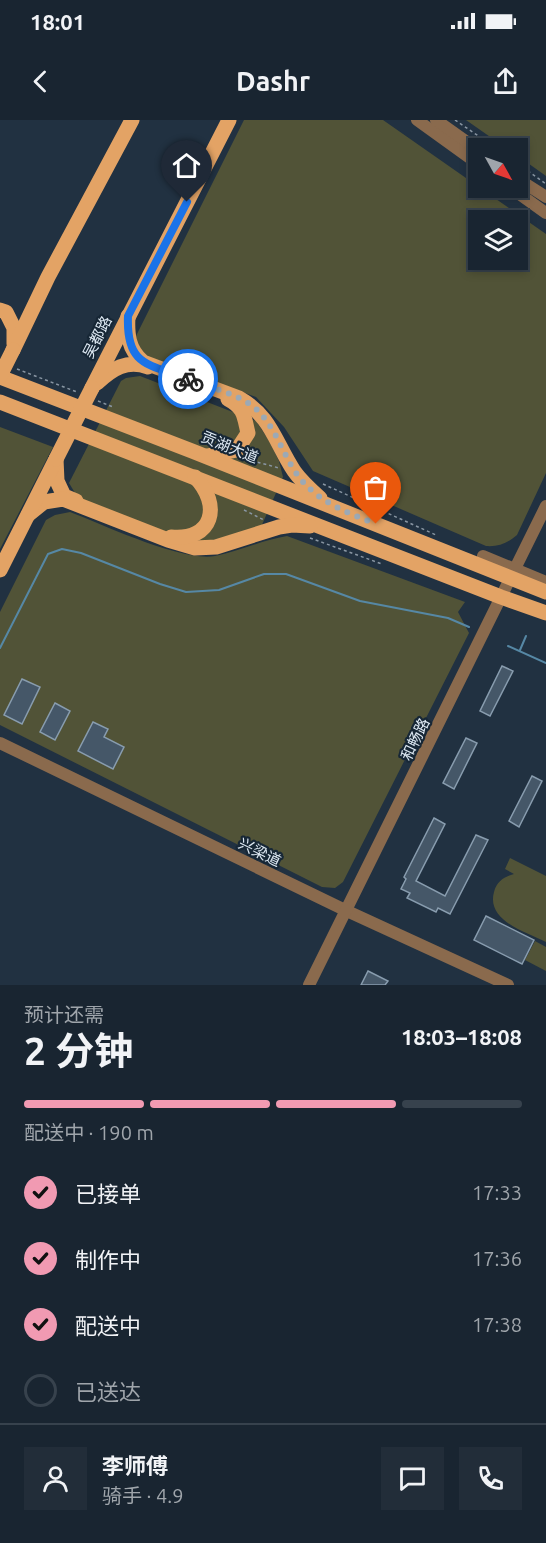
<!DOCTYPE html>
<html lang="zh">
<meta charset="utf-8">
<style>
:root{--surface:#192531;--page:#222d39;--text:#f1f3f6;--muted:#9fa5ab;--line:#37424d;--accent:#f19ab2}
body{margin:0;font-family:Ubuntu,"Noto Sans SC",sans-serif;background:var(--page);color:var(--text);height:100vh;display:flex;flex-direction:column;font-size:22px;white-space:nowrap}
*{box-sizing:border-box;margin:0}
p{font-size:20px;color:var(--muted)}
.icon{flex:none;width:33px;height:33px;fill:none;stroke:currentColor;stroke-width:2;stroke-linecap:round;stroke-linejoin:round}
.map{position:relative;height:865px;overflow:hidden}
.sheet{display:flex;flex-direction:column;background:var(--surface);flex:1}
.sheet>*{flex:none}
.needle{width:39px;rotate:130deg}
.tools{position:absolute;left:468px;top:18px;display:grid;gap:12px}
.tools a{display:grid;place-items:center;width:60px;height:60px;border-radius:0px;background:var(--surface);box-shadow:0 3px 9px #0003,0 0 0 2px var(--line);font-size:30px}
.pin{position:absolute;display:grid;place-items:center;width:51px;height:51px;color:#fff;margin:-62px -26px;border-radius:50% 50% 50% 0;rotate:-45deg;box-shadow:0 0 6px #0007}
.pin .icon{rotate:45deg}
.courier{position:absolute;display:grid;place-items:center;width:60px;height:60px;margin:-30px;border:4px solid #1a73e8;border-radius:50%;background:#fff;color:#222;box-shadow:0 2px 8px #0007}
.summary em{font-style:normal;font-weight:700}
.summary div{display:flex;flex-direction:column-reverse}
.summary{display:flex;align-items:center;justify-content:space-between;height:102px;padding:0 24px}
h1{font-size:39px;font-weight:700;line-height:45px}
.bar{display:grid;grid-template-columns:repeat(4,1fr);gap:9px 6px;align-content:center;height:72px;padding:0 24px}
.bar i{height:8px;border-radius:4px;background:var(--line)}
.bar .active{background:var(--accent)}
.bar p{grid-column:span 4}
.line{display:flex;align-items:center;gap:15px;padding:0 24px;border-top:2px solid var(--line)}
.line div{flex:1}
.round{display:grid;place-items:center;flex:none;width:63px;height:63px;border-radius:0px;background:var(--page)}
ol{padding:0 24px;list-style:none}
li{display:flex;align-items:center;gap:18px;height:66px}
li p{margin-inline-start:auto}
li .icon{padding:6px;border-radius:50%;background:var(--accent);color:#111;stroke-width:4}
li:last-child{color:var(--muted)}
li i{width:33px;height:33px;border:3px solid var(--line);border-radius:50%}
.status{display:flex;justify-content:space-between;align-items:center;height:42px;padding:0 30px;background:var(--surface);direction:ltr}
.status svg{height:16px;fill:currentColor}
header{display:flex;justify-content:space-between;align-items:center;height:78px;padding:0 24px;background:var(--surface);font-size:27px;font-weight:700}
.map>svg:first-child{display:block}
.green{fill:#515337;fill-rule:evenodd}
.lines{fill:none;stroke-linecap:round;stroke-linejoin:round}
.stream{stroke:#5688a5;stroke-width:2}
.building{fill:#455768;stroke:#889cae;stroke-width:1.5}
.path{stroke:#8996a3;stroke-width:1.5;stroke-dasharray:3 3;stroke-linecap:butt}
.minor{stroke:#8a6a4d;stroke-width:12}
.major{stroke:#e3a365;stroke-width:15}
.major-bridge{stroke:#e3a365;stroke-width:15}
.done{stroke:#9ca9b5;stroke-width:6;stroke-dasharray:0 10.8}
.route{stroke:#1a73e8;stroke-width:8}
.labels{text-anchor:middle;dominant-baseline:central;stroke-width:4.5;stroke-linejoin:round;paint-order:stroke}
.street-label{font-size:15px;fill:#dfeaf4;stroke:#172736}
</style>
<div class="status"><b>18:01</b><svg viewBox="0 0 49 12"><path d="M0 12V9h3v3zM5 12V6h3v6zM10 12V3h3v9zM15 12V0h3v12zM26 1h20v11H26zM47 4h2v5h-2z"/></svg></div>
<header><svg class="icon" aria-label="back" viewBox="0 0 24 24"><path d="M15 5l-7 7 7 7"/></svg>Dashr<svg class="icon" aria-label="share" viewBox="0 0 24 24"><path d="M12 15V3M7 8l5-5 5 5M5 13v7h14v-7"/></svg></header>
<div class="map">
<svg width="546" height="865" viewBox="0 0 546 865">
<rect width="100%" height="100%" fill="#213141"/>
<g class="green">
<path d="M244,0H383L546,114V353L517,415C508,423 498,427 486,426L313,351L284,307L256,277L141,235L135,218ZM478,100H518V140H478Z"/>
<polygon points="466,0 546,0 546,56 518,36 518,28 506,28"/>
<polygon points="140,256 256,301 268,319 279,341 283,357 261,407 236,417 195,423 78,378 69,363 121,261 126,258"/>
<polygon points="0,307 53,327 0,429"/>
<path d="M70,392C104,405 182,442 215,436C240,431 262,420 287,416L465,482L458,492L469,513L343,762L335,768L322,767L0,605V492L46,400L55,395Z"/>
<path d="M510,738L546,756V822C526,812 486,801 494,772C497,761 504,757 514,754L505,749Z"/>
<polygon points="535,821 546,827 546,851 525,840"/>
</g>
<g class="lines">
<g class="stream">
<polyline points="508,526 546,543"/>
<polyline points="0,528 48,434 62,429 81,433 160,464 186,472 219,470 264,454 286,454 360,481 448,498 469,507"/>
<polyline points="520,530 526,516"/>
</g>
</g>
<g class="building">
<polygon points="502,546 513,551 490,596 480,591"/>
<polygon points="22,559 40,567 22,604 4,595"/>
<polygon points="55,583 70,591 55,620 40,612"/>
<polygon points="93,602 108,609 104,617 124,627 113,649 78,631"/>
<polygon points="466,618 477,623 454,669 443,663"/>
<polygon points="532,656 542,661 519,707 509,701"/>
<polygon points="434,698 445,704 416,761 445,776 476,715 488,720 450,794 438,788 436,792 407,778 410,773 401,769 406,759 404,757"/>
<polygon points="486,796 534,820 522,844 474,820"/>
<polygon points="368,851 388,861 385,865 361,865"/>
</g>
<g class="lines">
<g class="path">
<polyline points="455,0 496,28"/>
<polyline points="518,44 546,64"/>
<polyline points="17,249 77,272"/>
<polyline points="98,281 113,287"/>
<polyline points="246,339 279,348"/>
<polyline points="323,364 436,415"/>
<polyline points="244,390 264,400"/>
<polyline points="310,418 382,444"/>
</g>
<g class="minor">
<polyline points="417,0 478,44"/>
<polyline points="436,0 478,30"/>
<polyline points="518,59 546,77"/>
<polyline points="511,68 546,93"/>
<polyline points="483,436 546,462"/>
<polyline points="0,623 347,791 508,865"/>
<polyline points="309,865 546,386"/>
</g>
<g class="major">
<polyline points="0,190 6,192 14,208 14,224"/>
<path d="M128,196C127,214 128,229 143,242L239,278C271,296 275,322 294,351C301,361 311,370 320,378"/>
<polyline points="13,230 48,157 132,0"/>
<polyline points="0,257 192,331 546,472"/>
<path d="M97,263C112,249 127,239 148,247"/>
<polyline points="92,268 229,0"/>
<polyline points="0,282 501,477 546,493"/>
<path d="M207,336L237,330L248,313C244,297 245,288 228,279"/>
<polyline points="56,339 57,361 64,376 76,381"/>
<polyline points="28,395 44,382 63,379 168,420 195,428 216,427 279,407 292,405 310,406"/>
<path d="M171,417C213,421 222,385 195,357"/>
<polyline points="0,450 55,341"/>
</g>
<g class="major-bridge">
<polyline points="0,256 13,230"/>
<polyline points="56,339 92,268"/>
</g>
</g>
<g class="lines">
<path class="done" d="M188,259C210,268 237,273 255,288C274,305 281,329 294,350C313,380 345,392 376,404"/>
<path class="route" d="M187,82L128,196C126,246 148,244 188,259"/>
</g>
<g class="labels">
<g class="street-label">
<text transform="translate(97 217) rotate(-63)">吴都路</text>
<text transform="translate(230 327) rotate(22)">贡湖大道</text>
<text transform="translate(415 619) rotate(-64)">和畅路</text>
<text transform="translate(260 732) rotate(26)">兴梁道</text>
</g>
</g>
</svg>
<div class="tools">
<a><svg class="needle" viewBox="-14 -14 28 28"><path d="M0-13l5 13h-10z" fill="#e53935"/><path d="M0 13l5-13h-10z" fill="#9fa5ab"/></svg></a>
<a><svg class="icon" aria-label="layers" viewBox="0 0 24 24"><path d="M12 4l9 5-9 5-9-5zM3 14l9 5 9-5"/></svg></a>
</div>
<div class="pin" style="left:376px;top:404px;background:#ea580c"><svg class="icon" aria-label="bag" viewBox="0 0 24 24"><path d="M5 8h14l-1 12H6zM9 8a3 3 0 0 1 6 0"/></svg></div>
<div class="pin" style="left:187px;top:82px;background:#1f2937"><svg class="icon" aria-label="home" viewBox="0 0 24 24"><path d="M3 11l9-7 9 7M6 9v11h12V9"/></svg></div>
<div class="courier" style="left:188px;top:259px"><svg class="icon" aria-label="bike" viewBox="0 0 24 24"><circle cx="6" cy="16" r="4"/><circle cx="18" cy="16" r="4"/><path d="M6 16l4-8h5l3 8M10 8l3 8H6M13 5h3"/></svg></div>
</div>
<section class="sheet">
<div class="summary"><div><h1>2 分钟</h1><p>预计还需</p></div><em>18:03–18:08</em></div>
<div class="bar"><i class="active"></i><i class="active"></i><i class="active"></i><i></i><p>配送中 · 190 m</p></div>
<ol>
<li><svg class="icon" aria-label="check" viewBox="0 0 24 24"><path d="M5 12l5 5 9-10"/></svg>已接单<p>17:33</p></li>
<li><svg class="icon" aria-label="check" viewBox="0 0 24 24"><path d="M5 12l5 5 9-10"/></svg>制作中<p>17:36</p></li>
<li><svg class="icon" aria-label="check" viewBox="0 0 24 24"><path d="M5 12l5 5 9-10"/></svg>配送中<p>17:38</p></li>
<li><i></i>已送达</li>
</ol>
<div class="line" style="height:108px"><a class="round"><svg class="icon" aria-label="person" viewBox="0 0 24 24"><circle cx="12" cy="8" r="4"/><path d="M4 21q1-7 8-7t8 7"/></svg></a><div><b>李师傅</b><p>骑手 · 4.9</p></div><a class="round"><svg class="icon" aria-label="chat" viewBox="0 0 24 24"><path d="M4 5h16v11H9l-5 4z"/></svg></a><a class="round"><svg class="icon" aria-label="phone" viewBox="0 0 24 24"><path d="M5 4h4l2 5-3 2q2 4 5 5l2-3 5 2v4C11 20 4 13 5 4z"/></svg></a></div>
</section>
